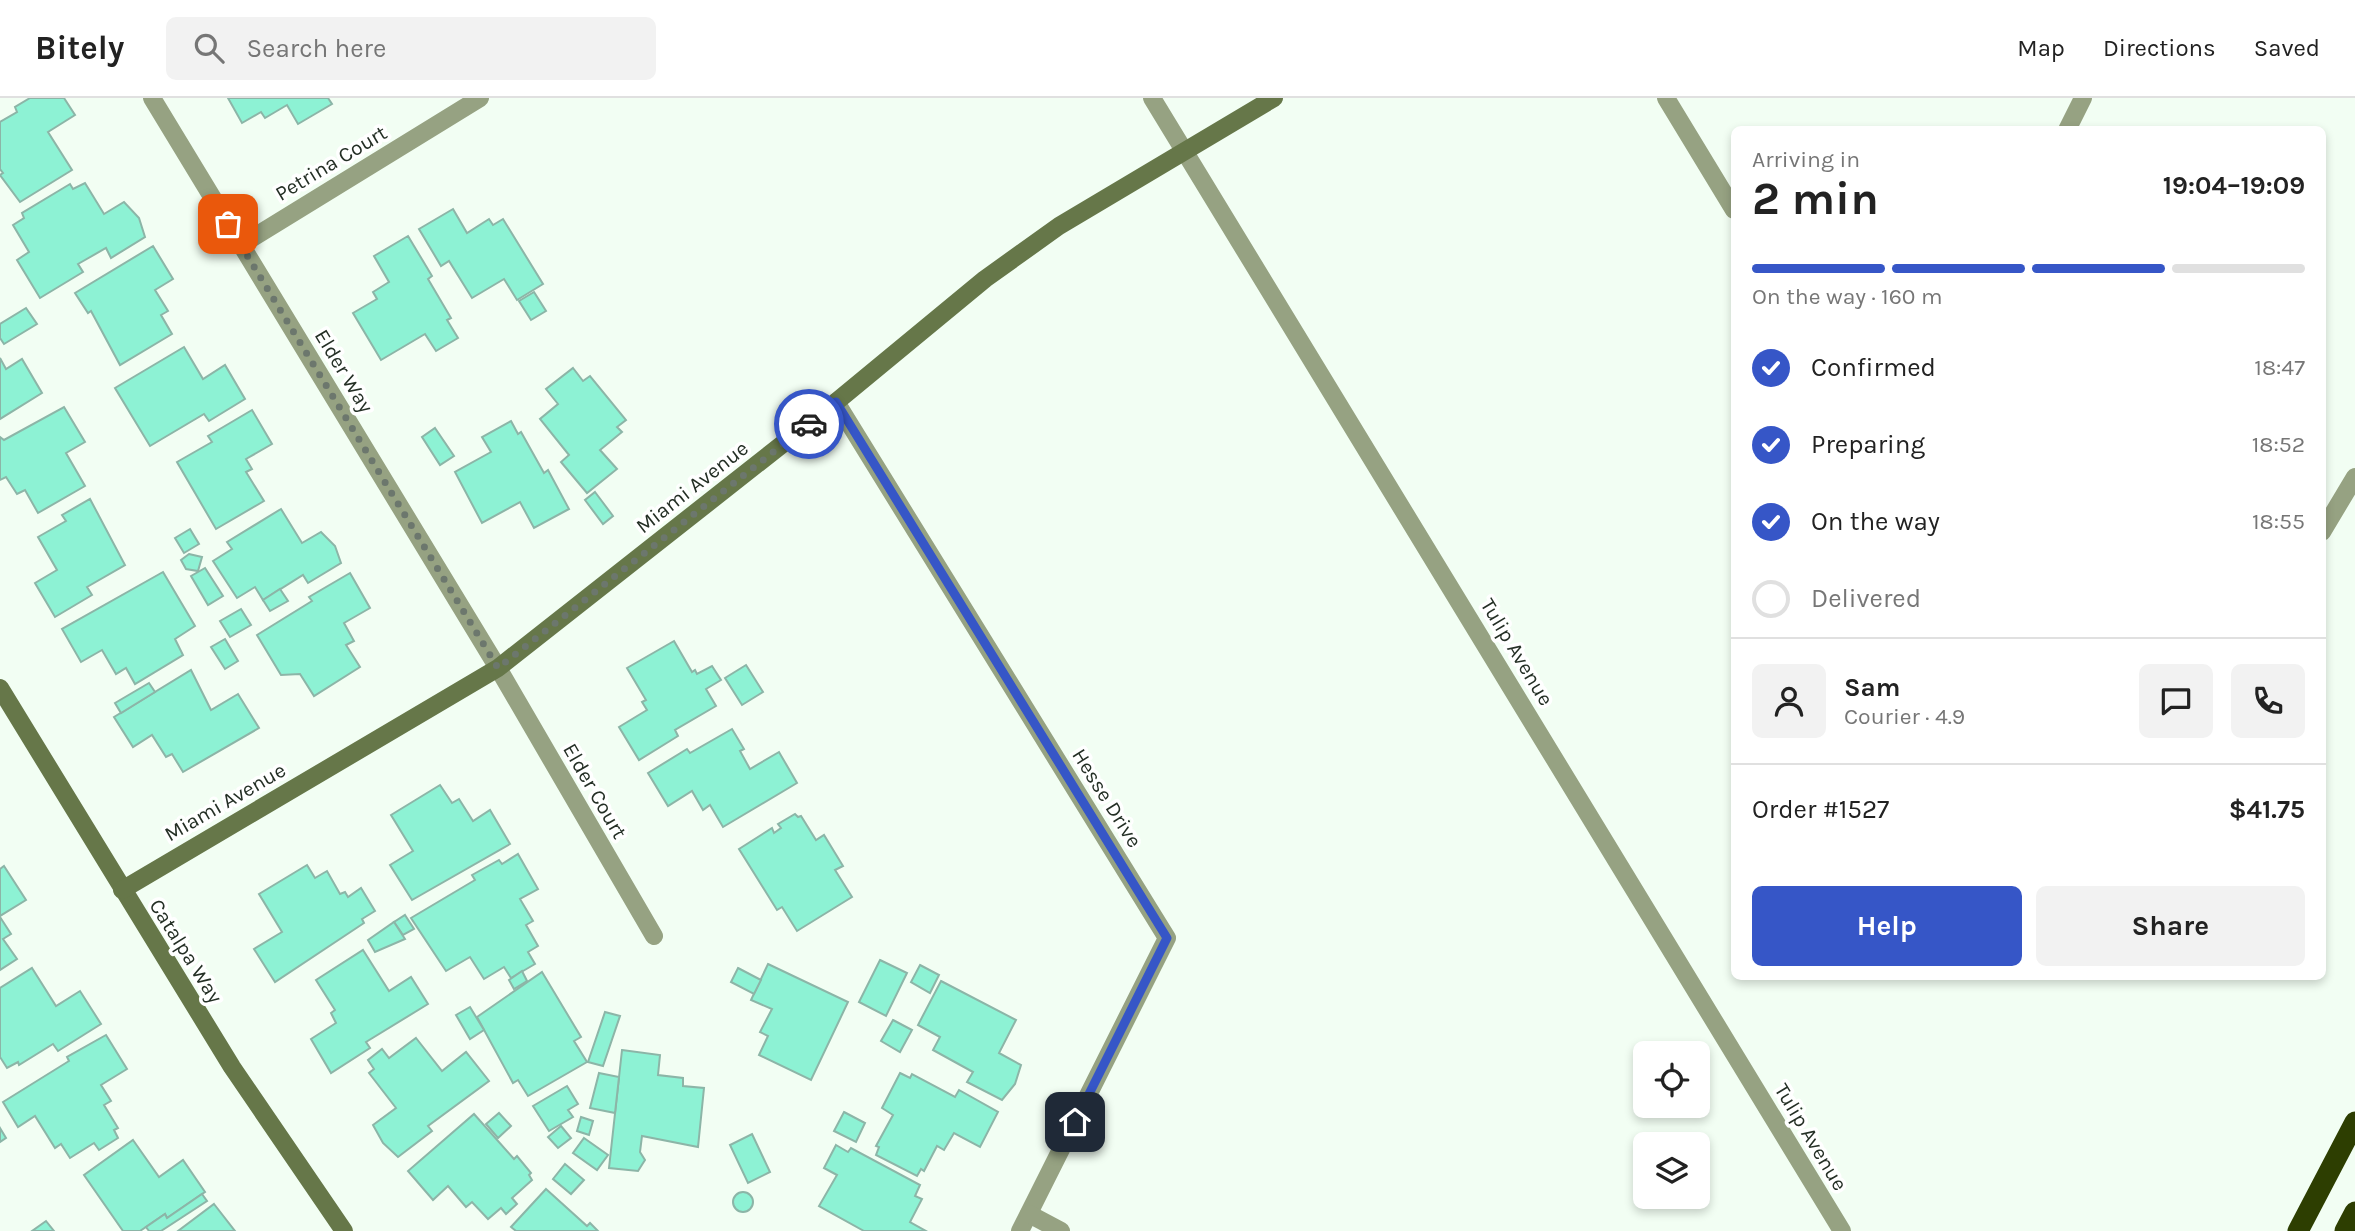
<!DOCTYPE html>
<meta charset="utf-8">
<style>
:root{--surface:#fff;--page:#f2f2f2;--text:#222;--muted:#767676;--line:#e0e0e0;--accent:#3656c7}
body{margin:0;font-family:Karla,sans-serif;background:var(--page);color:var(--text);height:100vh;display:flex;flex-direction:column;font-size:26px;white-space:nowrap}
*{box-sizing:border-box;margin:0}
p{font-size:23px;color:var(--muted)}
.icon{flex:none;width:38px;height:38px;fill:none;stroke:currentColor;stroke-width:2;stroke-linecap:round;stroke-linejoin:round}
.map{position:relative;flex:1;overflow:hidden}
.sheet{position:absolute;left:1731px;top:28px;width:595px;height:854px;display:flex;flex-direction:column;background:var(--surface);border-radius:10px;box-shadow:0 4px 10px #0003}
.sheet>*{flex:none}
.tools{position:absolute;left:1633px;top:943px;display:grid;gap:14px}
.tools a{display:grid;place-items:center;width:77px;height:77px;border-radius:10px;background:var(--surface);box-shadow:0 4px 10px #0003;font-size:35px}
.pin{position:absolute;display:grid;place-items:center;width:60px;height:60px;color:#fff;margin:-30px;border-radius:14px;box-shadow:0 4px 10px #0006}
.courier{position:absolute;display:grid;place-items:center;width:70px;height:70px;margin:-35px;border:5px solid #3656c7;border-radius:50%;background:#fff;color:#222;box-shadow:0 2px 9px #0007}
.headline em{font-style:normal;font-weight:700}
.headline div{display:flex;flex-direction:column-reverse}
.headline{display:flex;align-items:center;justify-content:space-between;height:119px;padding:0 21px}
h1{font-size:46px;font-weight:700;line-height:52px}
.bar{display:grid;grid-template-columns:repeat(4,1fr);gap:10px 7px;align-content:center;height:84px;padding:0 21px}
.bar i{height:9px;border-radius:5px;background:var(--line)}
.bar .selected{background:var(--accent)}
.bar p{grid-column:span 4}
.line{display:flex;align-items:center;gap:18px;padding:0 21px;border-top:2px solid var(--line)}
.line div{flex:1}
.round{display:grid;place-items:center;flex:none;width:74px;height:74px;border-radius:10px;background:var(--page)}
ol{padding:0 21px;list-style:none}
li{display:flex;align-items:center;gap:21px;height:77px}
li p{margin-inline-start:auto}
li .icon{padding:7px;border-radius:50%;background:var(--accent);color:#fff;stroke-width:4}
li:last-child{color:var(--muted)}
li i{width:38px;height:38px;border:4px solid var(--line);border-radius:50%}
.cta{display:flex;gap:14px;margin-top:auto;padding:14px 21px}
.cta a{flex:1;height:80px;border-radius:10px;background:var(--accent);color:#fff;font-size:28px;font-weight:700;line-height:80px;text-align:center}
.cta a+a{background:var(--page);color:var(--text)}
header{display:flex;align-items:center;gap:42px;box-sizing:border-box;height:98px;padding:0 35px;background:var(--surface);border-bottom:2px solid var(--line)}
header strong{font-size:33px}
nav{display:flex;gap:38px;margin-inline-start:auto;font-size:24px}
.search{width:490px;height:63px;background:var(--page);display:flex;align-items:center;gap:18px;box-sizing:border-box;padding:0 24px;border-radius:10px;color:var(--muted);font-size:26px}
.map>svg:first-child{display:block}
.building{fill:#8df2d4;stroke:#8cb5a7;stroke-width:2}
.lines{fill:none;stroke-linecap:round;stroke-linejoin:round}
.street{stroke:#96a282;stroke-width:18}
.secondary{stroke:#667749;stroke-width:18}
.highway{stroke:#2d3e01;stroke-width:21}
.done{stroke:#6c776d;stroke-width:7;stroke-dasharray:0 12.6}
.route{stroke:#3656c7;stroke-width:9}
.labels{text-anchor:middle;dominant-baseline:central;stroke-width:7;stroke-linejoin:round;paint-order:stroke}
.street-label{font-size:21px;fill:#242f25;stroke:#fff}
</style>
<header>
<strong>Bitely</strong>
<div class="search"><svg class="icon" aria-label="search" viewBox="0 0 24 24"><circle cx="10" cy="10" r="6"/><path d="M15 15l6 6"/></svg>Search here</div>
<nav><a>Map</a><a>Directions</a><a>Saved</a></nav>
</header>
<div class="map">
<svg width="2355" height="1133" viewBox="0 0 2355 1133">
<rect width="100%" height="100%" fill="#f2fef3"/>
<g class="building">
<polygon points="30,0 64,0 75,17 48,34 72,72 20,104 0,77 3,75 0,71 0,24 17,14 15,9"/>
<polygon points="228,0 328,0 332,6 298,26 287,7 265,20 261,14 242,25"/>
<polygon points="85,85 104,116 124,104 139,120 145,139 111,160 106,150 78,166 83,174 40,200 17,162 29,154 13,127 24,120 22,115 70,86 73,91"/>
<polygon points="453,111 467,135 489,121 493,127 503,121 543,186 517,202 504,181 472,200 449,163 441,168 419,131"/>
<polygon points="408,138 432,178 428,181 451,220 447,222 458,240 436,253 425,236 381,262 353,215 377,201 373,194 389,184 374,158"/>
<polygon points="153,148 173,181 155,192 168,213 161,217 172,236 120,267 91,213 88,215 75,195"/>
<polygon points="534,194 546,213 531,222 519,203"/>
<polygon points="26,210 37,226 4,246 0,240 0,226"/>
<polygon points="184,249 203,281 225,267 245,301 209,323 204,316 150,348 115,290"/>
<polygon points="0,260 6,271 22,261 42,295 0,321"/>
<polygon points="573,270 583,283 590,278 626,322 617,329 622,334 600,352 617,371 587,395 561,364 569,357 540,321 558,306 546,291"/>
<polygon points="64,309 85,344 66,355 85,388 38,415 25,392 17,396 6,379 0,382 0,339 4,342"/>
<polygon points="252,312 272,346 246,361 252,371 246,374 264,403 216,431 177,364 212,344 208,338"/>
<polygon points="511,323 518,336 521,334 544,375 548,372 569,411 534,430 520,404 482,425 455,374 491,354 482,339"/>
<polygon points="435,330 454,358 440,367 422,339"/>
<polygon points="595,394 613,418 603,426 585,402"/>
<polygon points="90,401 125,467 87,489 92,497 55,519 35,485 57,472 38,439 66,423 62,417"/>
<polygon points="281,411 302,445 321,434 335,448 341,465 308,485 303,477 263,502 255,489 237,500 213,463 232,451 227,444"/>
<polygon points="190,431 199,446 184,455 175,440"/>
<polygon points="189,456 202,459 198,473 186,471 181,462"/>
<polygon points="205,470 223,498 208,507 191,478"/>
<polygon points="163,474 195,528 175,541 183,557 135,586 126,570 116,576 102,552 81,564 62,531"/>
<polygon points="350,475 370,510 344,525 354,543 346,547 360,569 314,598 300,576 281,577 257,537 312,503 309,499"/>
<polygon points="280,491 288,503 270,513 263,502"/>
<polygon points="241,511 251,527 230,539 220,523"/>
<polygon points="225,541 238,563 225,571 211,549"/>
<polygon points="674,543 692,574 695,572 697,576 712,568 721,582 706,591 716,608 675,632 678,638 639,662 619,629 647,612 642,604 646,602 627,570"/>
<polygon points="746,567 763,594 742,607 725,580"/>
<polygon points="191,572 211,612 238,596 259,630 183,674 172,656 166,659 152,637 133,649 114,619"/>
<polygon points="149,585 155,594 121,615 115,605"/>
<polygon points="732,631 744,651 740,653 750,671 779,654 797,685 723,729 710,707 703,712 692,693 668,708 648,675 687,651 690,655"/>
<polygon points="440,687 452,705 459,701 473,723 490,712 510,746 412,802 390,767 413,753 391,717"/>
<polygon points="795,716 798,719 801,718 816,742 824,737 843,768 835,772 852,799 797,833 782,809 777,812 739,751 772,730 774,735 781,730 778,726"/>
<polygon points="518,756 538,791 520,801 533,823 526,827 538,848 528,854 535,866 511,880 504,869 484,881 470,859 446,873 411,820 475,782 472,777 499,762 502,766"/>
<polygon points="307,767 315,780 327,773 340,796 345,794 348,799 361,790 375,813 362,821 364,825 275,884 254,851 282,834 259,796"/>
<polygon points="4,768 26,802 0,818 0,771"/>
<polygon points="405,817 414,831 403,837 394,824"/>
<polygon points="0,819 11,836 3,841 17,861 0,872"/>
<polygon points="394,824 405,841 375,854 368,842"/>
<polygon points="363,852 389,893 411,879 428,906 366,944 370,950 331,975 311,941 336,925 331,915 335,912 316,882"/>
<polygon points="880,862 907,875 886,918 859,904"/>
<polygon points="768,866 848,904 811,982 759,957 768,938 760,934 772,911 751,902"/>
<polygon points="920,867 939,877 930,895 911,884"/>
<polygon points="32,870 56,908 80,893 101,926 58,953 53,946 19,967 18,964 7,970 0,959 0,890"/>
<polygon points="738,870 761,882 754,896 731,884"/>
<polygon points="522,873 527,883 514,891 509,882"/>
<polygon points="542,874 581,939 574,943 587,964 528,998 518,982 513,985 477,919"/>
<polygon points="941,883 1016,922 999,955 1021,967 1015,986 1002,1002 967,984 973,974 933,952 940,939 918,927"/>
<polygon points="470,909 484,932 470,941 456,917"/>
<polygon points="605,914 620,918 603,968 588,964"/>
<polygon points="893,922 912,932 900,954 881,943"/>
<polygon points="106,937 127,971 101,987 111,1003 104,1007 118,1030 114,1032 118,1040 99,1052 94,1045 70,1060 61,1046 55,1050 35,1018 18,1029 3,1004 69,963 67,959"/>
<polygon points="416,940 442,973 466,954 489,983 428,1028 432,1033 398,1059 383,1045 373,1027 396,1010 369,975 374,971 368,962 382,951 389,960"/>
<polygon points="622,952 660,957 658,977 683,980 683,988 704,990 698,1049 642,1038 640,1054 645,1062 638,1073 609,1070"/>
<polygon points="599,975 619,979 615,1015 590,1010"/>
<polygon points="900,975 910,980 912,976 955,999 959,992 998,1014 980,1049 954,1035 944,1052 937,1048 924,1073 921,1071 917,1078 876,1057 879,1049 876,1048 893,1017 882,1010"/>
<polygon points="567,988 578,1006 568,1012 573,1019 549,1033 533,1008"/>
<polygon points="844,1014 865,1025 856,1044 834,1033"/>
<polygon points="499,1015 511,1028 498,1040 486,1026"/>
<polygon points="474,1016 514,1061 517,1058 531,1075 529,1077 532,1082 512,1100 517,1106 506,1116 501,1110 488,1121 472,1104 466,1109 448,1088 433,1102 408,1073"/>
<polygon points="581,1019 593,1023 589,1037 577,1033"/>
<polygon points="561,1028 571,1040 558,1050 548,1039"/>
<polygon points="0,1030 6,1040 0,1044"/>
<polygon points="752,1036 770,1074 748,1085 730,1047"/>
<polygon points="584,1040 608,1057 597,1072 573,1055"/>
<polygon points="133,1042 159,1079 183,1062 205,1094 167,1120 165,1116 140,1133 123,1133 84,1077"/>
<polygon points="836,1047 848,1054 851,1050 920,1087 915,1098 922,1101 910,1124 926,1133 864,1133 819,1108 837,1077 824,1070"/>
<polygon points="565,1066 584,1082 571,1096 553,1081"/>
<polygon points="546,1091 587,1128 590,1125 598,1133 516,1133 511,1129"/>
<circle cx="743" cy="1104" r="10"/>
<polygon points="202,1096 207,1103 161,1133 149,1133 146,1129 165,1116 167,1120"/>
<polygon points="214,1106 235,1133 178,1133"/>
<polygon points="46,1123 54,1133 32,1133"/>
</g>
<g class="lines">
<g class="street">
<polyline points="152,0 498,570 654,838"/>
<polyline points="1152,0 1842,1133"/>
<polyline points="1666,0 1734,112"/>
<polyline points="2067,32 2083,0"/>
<polyline points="241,147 480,0"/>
<polyline points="836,304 1167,840 1020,1133"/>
<polyline points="2322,434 2355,379"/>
<polyline points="1029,1116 1061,1133"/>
</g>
<g class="secondary">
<polyline points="0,590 232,969 344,1133"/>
<polyline points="122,792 498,570 836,304 985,181 1059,128 1274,0"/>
</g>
<g class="highway">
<polyline points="2298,1133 2355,1024"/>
<polyline points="2345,1133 2355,1114"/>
</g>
</g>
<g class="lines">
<polyline class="done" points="228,126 498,570 809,326"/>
<polyline class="route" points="809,326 836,304 1167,840 1075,1024"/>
</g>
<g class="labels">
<g class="street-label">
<text transform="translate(331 65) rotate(-31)">Petrina Court</text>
<text transform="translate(344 273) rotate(59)">Elder Way</text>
<text transform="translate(692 389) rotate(-38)">Miami Avenue</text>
<text transform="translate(1517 554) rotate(59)">Tulip Avenue</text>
<text transform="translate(595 693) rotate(60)">Elder Court</text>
<text transform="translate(1107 700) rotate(58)">Hesse Drive</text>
<text transform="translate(225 704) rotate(-30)">Miami Avenue</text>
<text transform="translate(186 853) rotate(58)">Catalpa Way</text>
<text transform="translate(1811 1039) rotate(59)">Tulip Avenue</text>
</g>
</g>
</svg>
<div class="tools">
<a><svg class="icon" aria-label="locate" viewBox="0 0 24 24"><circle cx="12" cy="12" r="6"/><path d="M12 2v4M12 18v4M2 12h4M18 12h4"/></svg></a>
<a><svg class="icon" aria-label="layers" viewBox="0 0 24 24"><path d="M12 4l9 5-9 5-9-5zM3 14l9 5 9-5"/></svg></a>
</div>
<div class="pin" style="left:228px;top:126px;background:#ea580c"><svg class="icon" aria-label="bag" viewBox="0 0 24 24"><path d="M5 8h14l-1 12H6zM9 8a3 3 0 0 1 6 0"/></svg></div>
<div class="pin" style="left:1075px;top:1024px;background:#1f2937"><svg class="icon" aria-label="home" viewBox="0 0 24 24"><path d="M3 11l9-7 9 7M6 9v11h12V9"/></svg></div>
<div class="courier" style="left:809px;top:326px"><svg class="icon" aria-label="car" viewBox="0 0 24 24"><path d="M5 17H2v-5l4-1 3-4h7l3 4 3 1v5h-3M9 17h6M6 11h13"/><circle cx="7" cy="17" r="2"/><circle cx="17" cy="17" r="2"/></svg></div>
<section class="sheet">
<div class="headline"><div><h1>2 min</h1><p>Arriving in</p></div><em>19:04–19:09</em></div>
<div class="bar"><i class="selected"></i><i class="selected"></i><i class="selected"></i><i></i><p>On the way · 160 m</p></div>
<ol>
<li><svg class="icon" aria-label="check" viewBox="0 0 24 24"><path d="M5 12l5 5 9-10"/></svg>Confirmed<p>18:47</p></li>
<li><svg class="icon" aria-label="check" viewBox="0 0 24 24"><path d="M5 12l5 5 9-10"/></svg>Preparing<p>18:52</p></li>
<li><svg class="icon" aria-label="check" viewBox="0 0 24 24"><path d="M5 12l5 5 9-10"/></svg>On the way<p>18:55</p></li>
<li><i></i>Delivered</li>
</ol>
<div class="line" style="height:126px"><a class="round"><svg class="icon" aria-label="person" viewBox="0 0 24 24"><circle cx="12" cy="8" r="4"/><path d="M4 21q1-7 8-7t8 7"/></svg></a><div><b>Sam</b><p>Courier · 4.9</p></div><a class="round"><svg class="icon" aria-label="chat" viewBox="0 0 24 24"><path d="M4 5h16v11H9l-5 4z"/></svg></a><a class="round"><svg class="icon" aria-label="phone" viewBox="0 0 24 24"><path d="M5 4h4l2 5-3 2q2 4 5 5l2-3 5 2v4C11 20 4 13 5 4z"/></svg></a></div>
<div class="line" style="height:91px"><div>Order #1527</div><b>$41.75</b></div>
<div class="cta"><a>Help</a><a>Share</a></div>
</section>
</div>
